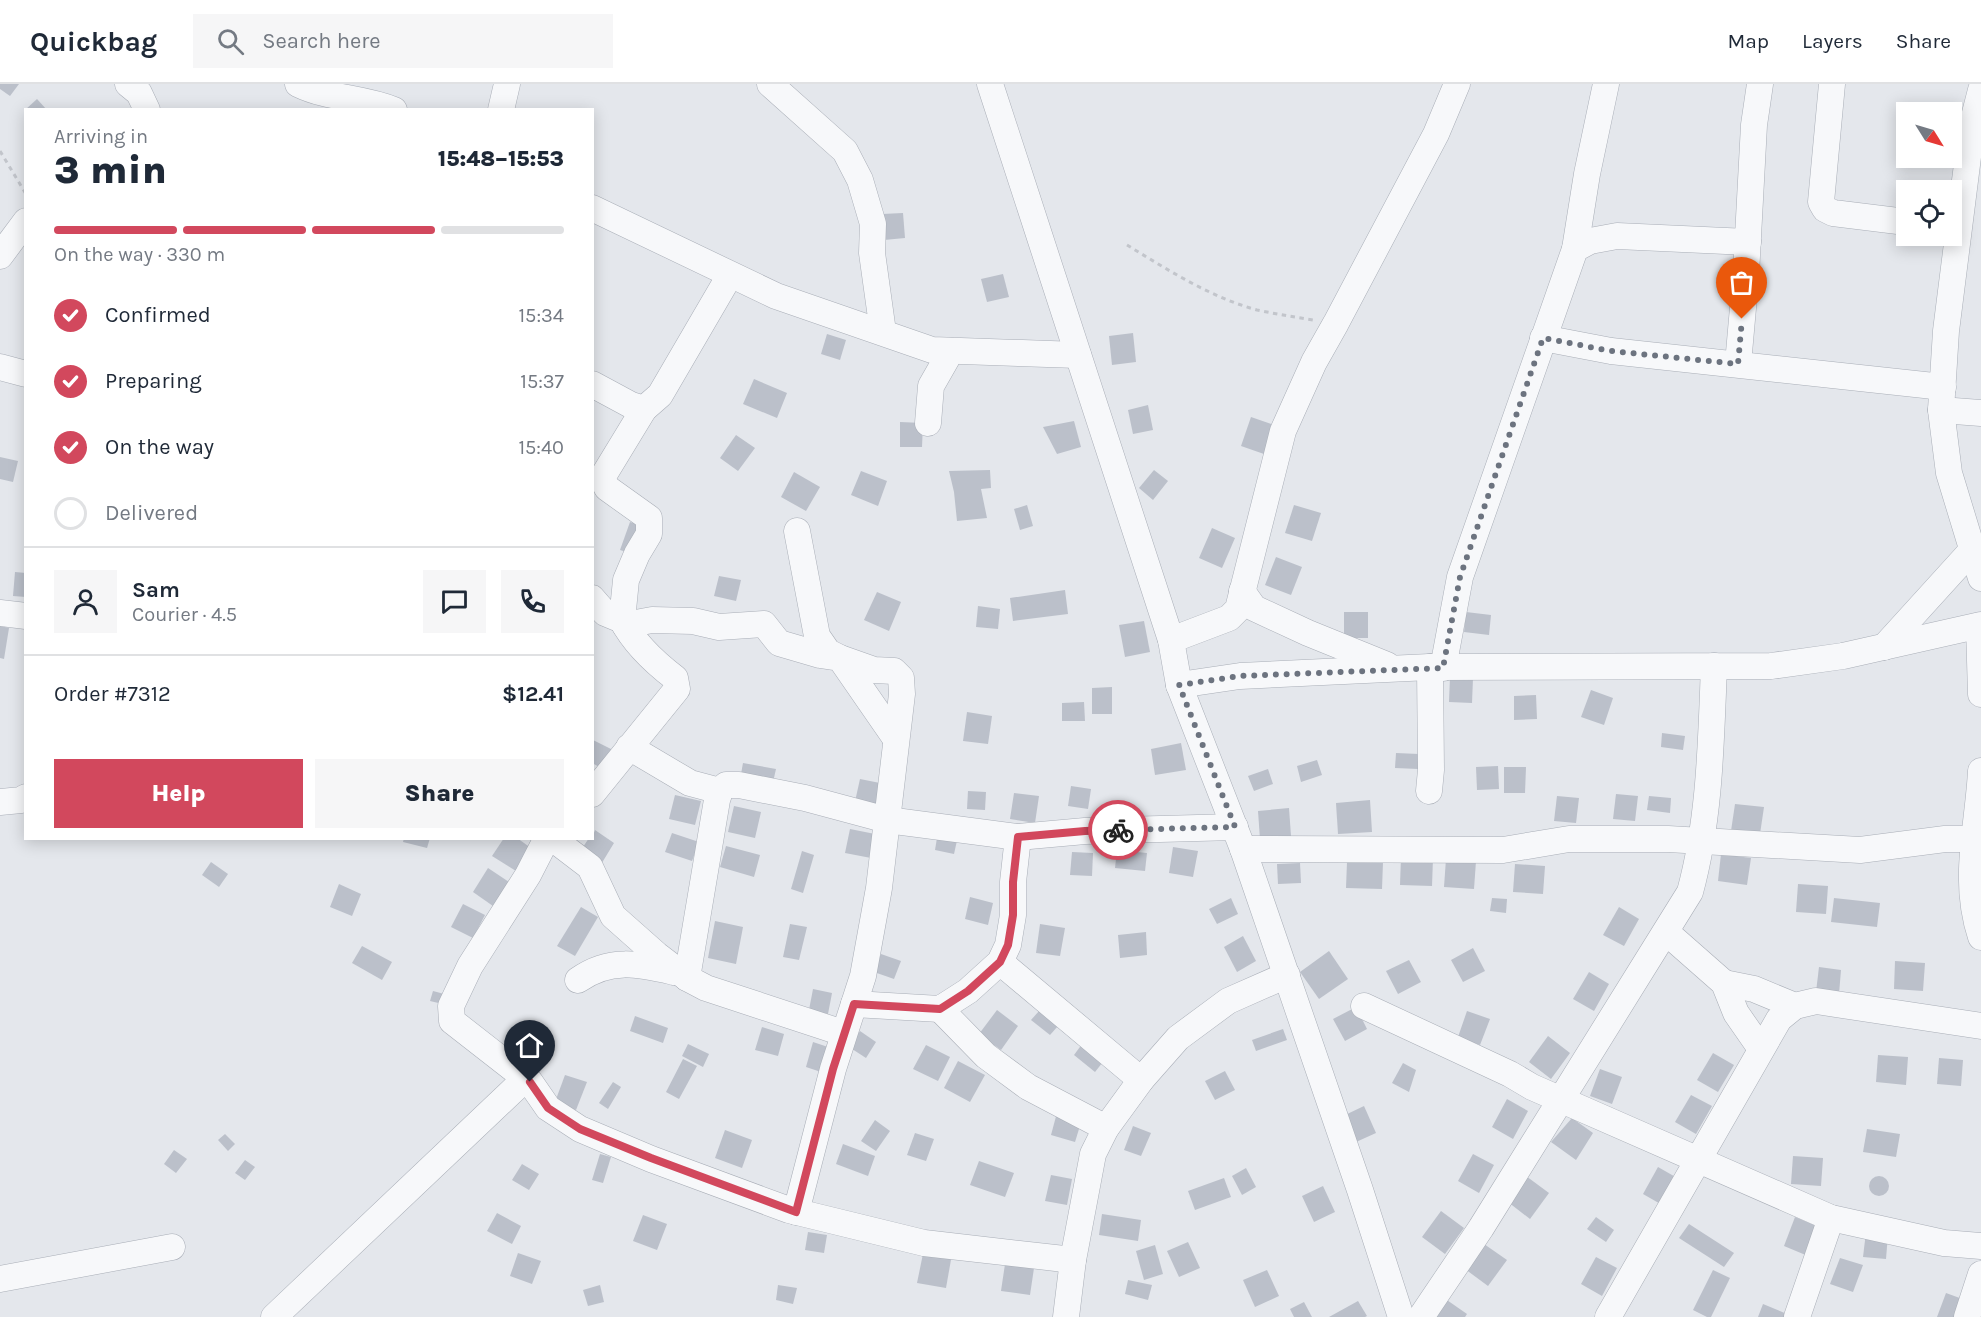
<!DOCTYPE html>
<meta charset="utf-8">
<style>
:root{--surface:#fff;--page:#f6f6f7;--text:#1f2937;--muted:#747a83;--line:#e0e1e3;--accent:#d2485d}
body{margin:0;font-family:Karla,sans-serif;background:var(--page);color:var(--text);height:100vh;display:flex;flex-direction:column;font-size:22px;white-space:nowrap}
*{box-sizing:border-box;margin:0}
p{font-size:20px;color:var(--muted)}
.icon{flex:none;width:33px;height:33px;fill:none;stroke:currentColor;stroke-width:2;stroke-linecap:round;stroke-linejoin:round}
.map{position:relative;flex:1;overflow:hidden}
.drawer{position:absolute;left:24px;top:24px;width:570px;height:732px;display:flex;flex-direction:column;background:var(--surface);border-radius:0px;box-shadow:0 3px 15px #0003}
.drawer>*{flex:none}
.needle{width:39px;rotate:127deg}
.fabs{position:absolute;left:1896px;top:18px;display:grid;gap:12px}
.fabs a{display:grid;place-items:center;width:66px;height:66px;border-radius:0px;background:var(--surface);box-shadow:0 3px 15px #0003;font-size:30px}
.pin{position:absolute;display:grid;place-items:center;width:51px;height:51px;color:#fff;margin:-62px -26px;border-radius:50% 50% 50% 0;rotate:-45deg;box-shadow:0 0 6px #0007}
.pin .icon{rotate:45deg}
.courier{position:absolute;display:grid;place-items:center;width:60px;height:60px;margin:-30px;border:4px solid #d2485d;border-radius:50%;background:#fff;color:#222;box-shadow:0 2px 8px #0007}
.headline em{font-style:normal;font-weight:800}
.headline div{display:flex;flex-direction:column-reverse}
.headline{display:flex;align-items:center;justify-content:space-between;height:102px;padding:0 30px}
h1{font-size:39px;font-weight:800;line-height:45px}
.bar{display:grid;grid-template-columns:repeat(4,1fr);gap:9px 6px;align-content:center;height:72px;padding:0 30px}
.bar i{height:8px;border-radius:4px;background:var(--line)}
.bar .active{background:var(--accent)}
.bar p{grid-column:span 4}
.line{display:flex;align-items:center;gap:15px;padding:0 30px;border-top:2px solid var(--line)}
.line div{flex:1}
.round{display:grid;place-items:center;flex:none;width:63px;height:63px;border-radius:0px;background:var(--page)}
ol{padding:0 30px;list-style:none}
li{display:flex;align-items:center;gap:18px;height:66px}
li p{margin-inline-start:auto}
li .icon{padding:6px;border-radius:50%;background:var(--accent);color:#fff;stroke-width:4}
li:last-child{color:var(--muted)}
li i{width:33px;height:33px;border:3px solid var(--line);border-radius:50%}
.button{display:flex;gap:12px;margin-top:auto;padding:12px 30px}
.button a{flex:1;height:69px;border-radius:0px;background:var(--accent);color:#fff;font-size:24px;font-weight:800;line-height:69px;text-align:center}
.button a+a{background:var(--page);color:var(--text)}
header{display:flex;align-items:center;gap:36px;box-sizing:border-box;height:84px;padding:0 30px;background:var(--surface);border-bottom:2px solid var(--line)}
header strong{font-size:28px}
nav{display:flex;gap:33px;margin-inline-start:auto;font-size:21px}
.search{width:420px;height:54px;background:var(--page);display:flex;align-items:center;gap:15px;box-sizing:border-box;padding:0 21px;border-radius:0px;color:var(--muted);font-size:22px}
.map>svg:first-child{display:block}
.building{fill:#bbc0ca}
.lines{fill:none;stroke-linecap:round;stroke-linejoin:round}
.minor-casing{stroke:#a9aeb7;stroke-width:27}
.path{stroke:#c2c5cb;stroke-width:3;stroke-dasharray:4.5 4.5;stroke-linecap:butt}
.minor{stroke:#f7f8fa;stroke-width:26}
.done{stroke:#6c737f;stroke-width:6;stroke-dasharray:0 10.8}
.route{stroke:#d2485d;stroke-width:8}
</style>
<header>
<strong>Quickbag</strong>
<div class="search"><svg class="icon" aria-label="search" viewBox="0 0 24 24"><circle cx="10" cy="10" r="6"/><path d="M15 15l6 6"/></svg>Search here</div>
<nav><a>Map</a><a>Layers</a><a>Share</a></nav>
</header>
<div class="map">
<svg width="1981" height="1233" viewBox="0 0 1981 1233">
<rect width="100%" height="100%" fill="#e4e7ec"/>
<g class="building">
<polygon points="0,0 19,0 10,12 0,5"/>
<polygon points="37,15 47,26 25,26"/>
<polygon points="903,129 905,154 884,156 882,130"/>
<polygon points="1003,190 1009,213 987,218 981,195"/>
<polygon points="1133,249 1136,278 1112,281 1109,252"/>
<polygon points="827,250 846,256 840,276 821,270"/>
<polygon points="754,295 787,309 777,334 743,320"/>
<polygon points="1148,321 1153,346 1133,350 1128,326"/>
<polygon points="1251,333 1274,341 1264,370 1241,362"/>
<polygon points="1074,337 1081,363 1057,370 1043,343"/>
<polygon points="900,338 923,339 922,363 900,363"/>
<polygon points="736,351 755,364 738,387 720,374"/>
<polygon points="0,373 18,377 13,398 0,395"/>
<polygon points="990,386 991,404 981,405 987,434 957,437 954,408 949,387"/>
<polygon points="1154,386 1168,397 1153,416 1139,404"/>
<polygon points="861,387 887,397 878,422 851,411"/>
<polygon points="794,388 820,403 806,427 781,413"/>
<polygon points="1027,421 1033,442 1020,446 1014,425"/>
<polygon points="1294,421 1321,429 1312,457 1285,449"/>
<polygon points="630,438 643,442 633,470 620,466"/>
<polygon points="1212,444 1235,454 1222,484 1199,474"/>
<polygon points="1276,473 1302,483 1291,511 1265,501"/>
<polygon points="15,488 26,489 26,513 13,512"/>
<polygon points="719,492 741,496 736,517 714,512"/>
<polygon points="1065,506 1068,530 1013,537 1010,514"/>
<polygon points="877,508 901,518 889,547 864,536"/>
<polygon points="978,522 1000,525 998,545 976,543"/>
<rect x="1344" y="528" width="24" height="26"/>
<polygon points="1466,528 1491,531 1489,551 1464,548"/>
<polygon points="1144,537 1150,568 1125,573 1119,541"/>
<polygon points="0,542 9,544 4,575 0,574"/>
<polygon points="1450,593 1473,594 1472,619 1449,618"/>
<polygon points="1112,603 1112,630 1092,630 1092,604"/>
<polygon points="1591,606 1613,614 1604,641 1581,633"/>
<polygon points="1536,611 1537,635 1514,636 1514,612"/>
<polygon points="1084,618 1085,637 1062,637 1062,619"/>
<polygon points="967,628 992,632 988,660 963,657"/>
<polygon points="1662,649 1685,652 1683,666 1661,663"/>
<polygon points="593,656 613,666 603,685 592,679"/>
<polygon points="1181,659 1186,686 1155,691 1151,665"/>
<polygon points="1396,669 1419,670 1418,685 1395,684"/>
<polygon points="1317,676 1322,691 1301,698 1297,682"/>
<polygon points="743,679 776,685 771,707 739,701"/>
<polygon points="1498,682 1499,705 1477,706 1476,683"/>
<polygon points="1504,683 1526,683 1525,709 1504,709"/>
<polygon points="1268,685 1273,700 1254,707 1248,692"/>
<polygon points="860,695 885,700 879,727 854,722"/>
<polygon points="1071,702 1091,705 1088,725 1068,722"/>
<polygon points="968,707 986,708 985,726 967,725"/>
<polygon points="1014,709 1039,712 1035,739 1010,735"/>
<polygon points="1616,710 1638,712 1635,737 1613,735"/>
<polygon points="675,711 701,717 695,741 669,735"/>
<polygon points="1557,712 1579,714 1576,739 1554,737"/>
<polygon points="1649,712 1671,714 1670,729 1647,726"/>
<polygon points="1370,716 1372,748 1338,750 1336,719"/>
<polygon points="1735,720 1764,723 1760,750 1731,747"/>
<polygon points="734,722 761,728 755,754 728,748"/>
<polygon points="1289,724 1291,752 1260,755 1258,727"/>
<polygon points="850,745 875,750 871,774 845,769"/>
<polygon points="595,746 614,759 600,782 579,769 589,754 592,754"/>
<polygon points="938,748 958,752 954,770 935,766"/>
<polygon points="672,749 699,758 692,777 665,768"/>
<polygon points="404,754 430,754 427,764 403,758"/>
<polygon points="504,754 517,754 531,764 516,787 492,772"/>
<polygon points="726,762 760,771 754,793 720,783"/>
<polygon points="1173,763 1198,767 1193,793 1169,789"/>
<polygon points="1117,766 1147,769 1145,787 1115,784"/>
<polygon points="802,767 814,771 803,809 791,805"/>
<polygon points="1072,768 1093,769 1092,792 1070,791"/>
<polygon points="1721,770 1751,774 1747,801 1718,797"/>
<polygon points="1401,773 1433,774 1432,802 1400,801"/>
<polygon points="1446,775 1476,777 1474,805 1444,803"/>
<polygon points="211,778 228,790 219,803 202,791"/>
<polygon points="1347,778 1383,778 1382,805 1346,804"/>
<polygon points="1300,779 1301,799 1278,800 1277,780"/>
<polygon points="1515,780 1545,782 1543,810 1513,808"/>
<polygon points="488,784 509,798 493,822 473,808"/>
<polygon points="339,800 361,810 352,832 330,823"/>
<polygon points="1798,800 1828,802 1826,830 1796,828"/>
<polygon points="970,813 993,819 988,841 965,835"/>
<polygon points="1231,814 1238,830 1217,840 1209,825"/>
<polygon points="1492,814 1507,815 1506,829 1490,827"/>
<polygon points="1834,814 1880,819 1877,843 1831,838"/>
<polygon points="463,820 485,831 473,854 451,843"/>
<polygon points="581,823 598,833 575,872 557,862"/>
<polygon points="1619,823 1639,835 1624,862 1603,851"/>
<polygon points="715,837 743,843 736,880 708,874"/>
<polygon points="790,840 807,843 799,876 783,873"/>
<polygon points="1040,840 1065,844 1060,872 1036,869"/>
<polygon points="1146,848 1147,871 1120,874 1118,851"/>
<polygon points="1243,852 1256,877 1237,888 1224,863"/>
<polygon points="362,862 392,878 382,896 352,879"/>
<polygon points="1473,864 1485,887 1463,898 1451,876"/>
<polygon points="1329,867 1348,895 1319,915 1300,888"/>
<polygon points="881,870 901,877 894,895 874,888"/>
<polygon points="1409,876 1421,898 1398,910 1386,887"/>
<polygon points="1895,877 1925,879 1923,907 1894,905"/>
<polygon points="1819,883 1841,886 1839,910 1816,908"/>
<polygon points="1589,888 1609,900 1594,927 1573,915"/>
<polygon points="813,905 832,909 828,930 809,926"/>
<polygon points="433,907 448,911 451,922 430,917"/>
<polygon points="1356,923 1367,945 1345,957 1333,935"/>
<polygon points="997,926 1018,942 1001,966 979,950"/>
<polygon points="1039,927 1058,942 1050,951 1031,936"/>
<polygon points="1467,927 1490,935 1480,961 1458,953"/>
<polygon points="635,932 668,944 663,959 630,947"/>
<polygon points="762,943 784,950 778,972 755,966"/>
<polygon points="1283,945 1287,956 1256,967 1252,956"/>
<polygon points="860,947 876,958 866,974 849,963"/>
<polygon points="1088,952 1110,969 1095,988 1074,971"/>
<polygon points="1548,952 1570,969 1551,995 1529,978"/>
<polygon points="813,958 834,965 827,990 806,983"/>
<polygon points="688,960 709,970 703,983 682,972"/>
<polygon points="926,961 950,973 938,997 913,985"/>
<polygon points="1713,969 1734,981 1718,1008 1697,996"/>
<polygon points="1878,971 1908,973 1906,1001 1876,998"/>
<polygon points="1939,974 1963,976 1961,1002 1937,1000"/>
<polygon points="683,975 697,982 679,1015 666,1008"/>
<polygon points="958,977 985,991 970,1018 944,1004"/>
<polygon points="1403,979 1416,986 1409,1008 1392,999"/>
<polygon points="1600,985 1622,993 1612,1020 1590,1012"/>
<polygon points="1225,987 1235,1006 1215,1016 1205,997"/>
<polygon points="565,991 587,998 576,1026 555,1018"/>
<polygon points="613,998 621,1003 608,1025 599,1019"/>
<polygon points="1691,1011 1712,1022 1696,1050 1675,1038"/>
<polygon points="1507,1015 1528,1027 1513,1055 1492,1043"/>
<polygon points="1364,1022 1376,1049 1356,1058 1343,1032"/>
<polygon points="1058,1025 1083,1032 1075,1058 1051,1051"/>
<polygon points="1572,1034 1593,1049 1576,1076 1551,1058"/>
<polygon points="875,1036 890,1047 876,1067 861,1057"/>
<polygon points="1133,1042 1151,1049 1141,1072 1124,1066"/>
<polygon points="1867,1045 1900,1050 1896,1073 1863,1068"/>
<polygon points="725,1046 752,1056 742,1084 715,1074"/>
<polygon points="915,1049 934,1055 926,1077 907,1071"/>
<polygon points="225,1050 235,1060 228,1067 218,1056"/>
<polygon points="843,1060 875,1072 868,1092 836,1080"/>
<polygon points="174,1066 187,1075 176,1089 164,1080"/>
<polygon points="600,1070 611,1073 603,1099 592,1096"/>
<polygon points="1473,1070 1494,1081 1479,1109 1458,1097"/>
<polygon points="1793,1072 1823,1074 1821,1102 1791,1100"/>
<polygon points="245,1076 255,1083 245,1096 235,1089"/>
<polygon points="979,1077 1014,1089 1005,1113 970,1101"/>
<polygon points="522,1080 539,1090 529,1106 512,1096"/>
<polygon points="1658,1083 1679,1095 1664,1122 1643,1110"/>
<polygon points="1246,1084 1256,1103 1242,1111 1232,1092"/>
<polygon points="1051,1091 1072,1095 1067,1121 1045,1117"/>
<circle cx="1879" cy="1102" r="10"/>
<polygon points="1526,1092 1549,1109 1530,1135 1508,1118"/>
<polygon points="1224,1094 1231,1113 1195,1126 1188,1107"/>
<polygon points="1323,1102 1335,1128 1314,1138 1302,1112"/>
<polygon points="1441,1127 1464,1144 1445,1170 1422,1153"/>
<polygon points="497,1129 521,1142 512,1160 487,1147"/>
<polygon points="1102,1130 1141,1136 1138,1157 1099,1151"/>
<polygon points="643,1131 667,1140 657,1166 633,1157"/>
<polygon points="1596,1133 1614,1146 1606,1158 1587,1145"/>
<polygon points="1795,1133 1819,1143 1808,1172 1784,1162"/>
<polygon points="1689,1140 1734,1169 1724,1183 1679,1154"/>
<polygon points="808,1148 827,1151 824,1169 805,1166"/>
<polygon points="1866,1148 1888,1150 1886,1175 1863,1173"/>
<polygon points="1188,1158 1200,1184 1179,1193 1167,1167"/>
<polygon points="1484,1160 1507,1176 1488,1202 1465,1185"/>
<polygon points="1155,1161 1163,1190 1144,1196 1136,1167"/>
<polygon points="924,1165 952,1170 946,1204 917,1199"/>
<polygon points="518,1169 541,1177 532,1200 510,1192"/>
<polygon points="1596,1173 1617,1184 1602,1212 1581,1200"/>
<polygon points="1840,1174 1863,1181 1853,1208 1830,1200"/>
<polygon points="1005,1180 1034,1184 1030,1211 1001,1207"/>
<polygon points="1267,1186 1279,1212 1255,1223 1243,1196"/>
<polygon points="1713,1186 1730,1194 1711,1233 1707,1233 1693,1226"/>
<polygon points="1128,1196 1152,1201 1148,1216 1125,1210"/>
<polygon points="600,1201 604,1218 588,1222 583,1206"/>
<polygon points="778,1201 797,1204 793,1220 776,1216"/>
<polygon points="1946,1209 1968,1217 1962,1233 1937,1233"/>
<polygon points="1444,1214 1467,1230 1465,1233 1430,1233"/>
<polygon points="1358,1217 1367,1232 1365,1233 1329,1233"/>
<polygon points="1304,1218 1312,1233 1294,1233 1290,1225"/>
<polygon points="1763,1220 1787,1230 1786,1233 1758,1233"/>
</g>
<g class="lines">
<defs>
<g id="minor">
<polyline points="128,0 139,9 147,26"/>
<path d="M298,0C329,15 362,13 394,26"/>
<polyline points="770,0 845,67 860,96 873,140 872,169 883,248"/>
<polyline points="990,0 1171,556 1179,601 1243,765 1360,1106 1401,1233"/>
<polyline points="1832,0 1821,118 1825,125 1833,129 1906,138"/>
<polyline points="1981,6 1972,41 1946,247 1941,326 1949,389 1981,494"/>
<polyline points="501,26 507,0"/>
<polyline points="592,124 776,212 932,266 1078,271"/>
<polyline points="1575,165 1587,90 1606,0"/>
<polyline points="0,172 26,137"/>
<polyline points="1543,254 1611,267 1943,303"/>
<polyline points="1738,280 1746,190 1754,41 1760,0"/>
<polyline points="0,283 26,290"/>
<polyline points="592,300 631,321 644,325 660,311 730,191"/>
<polyline points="1941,326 1981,329"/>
<polyline points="928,339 931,302 951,267"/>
<polyline points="1242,507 1254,524 1308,549 1387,581"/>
<polyline points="592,514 605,529 622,536 626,496 637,470 649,450 649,434 607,404 602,394 644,325"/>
<polyline points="0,529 26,532"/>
<polyline points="625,541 652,536 693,537 719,543 764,540 779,559 820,571 840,574 896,655"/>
<polyline points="1979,542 1981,610"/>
<polyline points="1171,556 1229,534 1238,525 1283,347 1314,278 1336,239 1436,50 1457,0"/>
<polyline points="1884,563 1973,465"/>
<polyline points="1443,584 1460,493 1575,165 1590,157 1617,152 1748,158"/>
<polyline points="1179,601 1240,592 1430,583 1771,582 1843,572 1981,541"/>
<polyline points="629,663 690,699 720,707"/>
<path d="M1981,687C1978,744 1962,796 1981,853"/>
<polyline points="1429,707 1431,686 1430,583"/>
<path d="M592,710L677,605L675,594C654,578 634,559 622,536"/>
<polyline points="0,718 21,716 26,713"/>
<polyline points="547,754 528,791 470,882 451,922 452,937 530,998 548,1024 580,1045 651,1075 789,1126 924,1159 1073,1176"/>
<polyline points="552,754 590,783 613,832 657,871 687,894 706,904 843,949"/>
<polyline points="1243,765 1503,766 1569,755 1668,755 1860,766 1945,755 1974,755"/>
<polyline points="1666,848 1724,899 1736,929 1761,965"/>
<polyline points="1000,878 1141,996"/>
<polyline points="687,894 717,716 720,707 726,701 739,701 805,714 887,736 1018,753 1085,747 1235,743"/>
<path d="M578,896C610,873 639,880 674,888"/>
<polyline points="1724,899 1754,905 1795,922"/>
<polyline points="854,920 940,925 968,907 1000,878 1008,861 1013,831 1013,798 1018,753"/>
<polyline points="1364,922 1510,990 1532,1003 1831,1134 1944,1159 1981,1162"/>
<polyline points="940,925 986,972 1028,1003 1106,1044"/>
<polyline points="796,1128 833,985 863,892 879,804 902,610 901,594 894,587 874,586 840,574 828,568 817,552 797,447"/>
<polyline points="0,1195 172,1163"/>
<polyline points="274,1233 526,994"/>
<polyline points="1066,1233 1073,1176 1093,1070 1106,1044 1141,996 1178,954 1228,917 1287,891"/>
<path d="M1421,1233L1481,1144L1690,808C1710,735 1711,657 1714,582"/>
<polyline points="1608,1233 1779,935 1795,922 1816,917 1981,942"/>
<polyline points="1797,1233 1831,1134"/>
<polyline points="1967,1233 1981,1190"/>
</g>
</defs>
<use href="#minor" class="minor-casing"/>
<g class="path">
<polyline points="0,67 26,110"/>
<path d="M1127,161C1168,186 1210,213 1257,226C1276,230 1294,233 1313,236"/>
</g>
<use href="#minor" class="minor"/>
</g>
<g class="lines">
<polyline class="done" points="1118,746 1235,743 1179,601 1240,592 1443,584 1460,493 1543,254 1611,267 1738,280 1742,235"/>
<polyline class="route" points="530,998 548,1024 580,1045 651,1074 796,1128 833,985 854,920 940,925 968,907 1000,878 1008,861 1013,831 1013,798 1018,753 1085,747 1118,746"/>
</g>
</svg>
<div class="fabs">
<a><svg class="needle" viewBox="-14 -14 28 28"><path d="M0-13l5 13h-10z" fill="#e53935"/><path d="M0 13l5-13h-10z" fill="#747a83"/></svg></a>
<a><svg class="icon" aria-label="locate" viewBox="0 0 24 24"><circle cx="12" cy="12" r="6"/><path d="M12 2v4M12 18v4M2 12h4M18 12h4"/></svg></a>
</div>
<div class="pin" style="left:1742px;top:235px;background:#ea580c"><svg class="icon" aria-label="bag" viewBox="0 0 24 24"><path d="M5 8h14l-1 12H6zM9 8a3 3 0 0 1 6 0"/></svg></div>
<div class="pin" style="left:530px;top:998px;background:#1f2937"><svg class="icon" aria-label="home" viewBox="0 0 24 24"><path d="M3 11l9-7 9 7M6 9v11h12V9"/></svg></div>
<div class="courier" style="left:1118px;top:746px"><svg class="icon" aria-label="bike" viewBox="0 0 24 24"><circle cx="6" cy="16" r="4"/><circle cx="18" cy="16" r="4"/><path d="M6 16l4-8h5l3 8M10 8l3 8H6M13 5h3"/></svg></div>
<section class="drawer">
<div class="headline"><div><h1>3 min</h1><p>Arriving in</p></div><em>15:48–15:53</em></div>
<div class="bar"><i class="active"></i><i class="active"></i><i class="active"></i><i></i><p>On the way · 330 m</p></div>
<ol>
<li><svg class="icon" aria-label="check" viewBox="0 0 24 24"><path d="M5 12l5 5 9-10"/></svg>Confirmed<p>15:34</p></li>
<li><svg class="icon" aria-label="check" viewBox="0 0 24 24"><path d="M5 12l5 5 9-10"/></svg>Preparing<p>15:37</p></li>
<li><svg class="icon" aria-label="check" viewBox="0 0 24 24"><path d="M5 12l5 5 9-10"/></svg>On the way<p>15:40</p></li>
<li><i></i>Delivered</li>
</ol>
<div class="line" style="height:108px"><a class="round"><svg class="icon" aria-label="person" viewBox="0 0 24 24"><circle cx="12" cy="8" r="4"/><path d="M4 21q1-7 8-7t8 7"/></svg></a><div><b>Sam</b><p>Courier · 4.5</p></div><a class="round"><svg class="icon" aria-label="chat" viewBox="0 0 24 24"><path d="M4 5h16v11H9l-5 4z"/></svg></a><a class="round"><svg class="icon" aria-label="phone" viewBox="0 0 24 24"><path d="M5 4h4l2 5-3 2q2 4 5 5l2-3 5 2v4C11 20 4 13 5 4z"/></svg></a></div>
<div class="line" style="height:78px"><div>Order #7312</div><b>$12.41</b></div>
<div class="button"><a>Help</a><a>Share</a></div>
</section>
</div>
